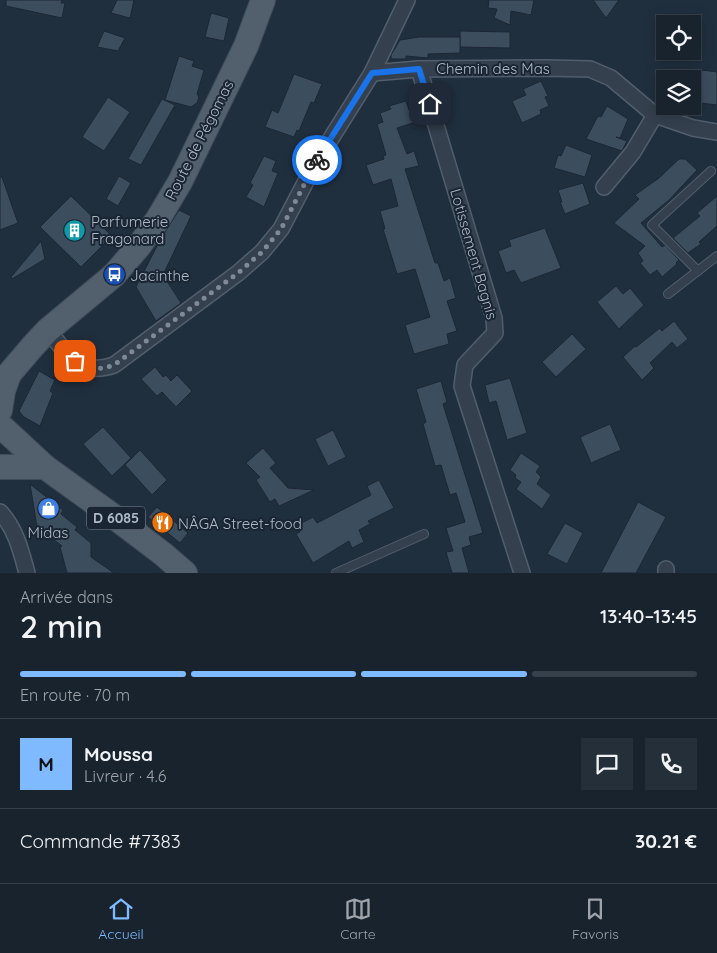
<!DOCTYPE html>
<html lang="fr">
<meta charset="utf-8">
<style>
:root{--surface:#18232e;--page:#252f3a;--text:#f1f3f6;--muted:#9fa4aa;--line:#36404a;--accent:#7fb9ff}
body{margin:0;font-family:Quicksand,sans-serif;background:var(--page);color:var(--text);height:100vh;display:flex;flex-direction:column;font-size:19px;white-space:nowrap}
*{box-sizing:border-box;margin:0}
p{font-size:16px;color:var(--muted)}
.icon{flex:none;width:28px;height:28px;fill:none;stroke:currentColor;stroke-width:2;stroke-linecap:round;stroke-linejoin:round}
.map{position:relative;height:573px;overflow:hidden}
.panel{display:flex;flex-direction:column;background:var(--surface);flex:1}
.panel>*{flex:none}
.buttons{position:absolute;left:656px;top:15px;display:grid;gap:10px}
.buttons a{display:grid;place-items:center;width:45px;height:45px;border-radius:0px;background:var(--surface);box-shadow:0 2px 12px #0003,0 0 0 1px var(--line);font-size:25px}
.pin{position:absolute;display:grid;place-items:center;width:42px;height:42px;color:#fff;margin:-21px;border-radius:10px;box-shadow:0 2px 8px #0006}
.courier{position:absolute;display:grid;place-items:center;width:50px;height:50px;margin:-25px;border:4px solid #1a73e8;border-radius:50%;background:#fff;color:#222;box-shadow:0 1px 6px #0007}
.summary em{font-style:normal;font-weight:600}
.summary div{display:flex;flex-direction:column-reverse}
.summary{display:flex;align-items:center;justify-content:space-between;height:85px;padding:0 20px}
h1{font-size:32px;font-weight:600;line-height:38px}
.bar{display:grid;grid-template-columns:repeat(4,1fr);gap:8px 5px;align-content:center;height:60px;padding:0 20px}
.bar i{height:6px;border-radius:4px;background:var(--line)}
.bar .current{background:var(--accent)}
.bar p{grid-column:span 4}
.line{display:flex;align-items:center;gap:12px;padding:0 20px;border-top:1px solid var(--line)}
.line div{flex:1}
.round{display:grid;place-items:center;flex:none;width:52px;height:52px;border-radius:0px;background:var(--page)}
.dock{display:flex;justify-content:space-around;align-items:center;height:70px;border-top:1px solid var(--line);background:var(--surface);font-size:14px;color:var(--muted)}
.dock a{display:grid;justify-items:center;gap:2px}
.dock .current{color:var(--accent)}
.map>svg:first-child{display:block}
.building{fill:#3c4d5e;stroke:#1c2735}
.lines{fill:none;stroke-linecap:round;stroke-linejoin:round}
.service-casing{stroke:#525e6c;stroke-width:10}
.minor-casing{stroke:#525e6c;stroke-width:18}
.primary-casing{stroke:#404c5a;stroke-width:26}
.service{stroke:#34404e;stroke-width:8}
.minor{stroke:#34404e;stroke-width:15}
.primary{stroke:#52606e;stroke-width:24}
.done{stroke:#7e8a99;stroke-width:5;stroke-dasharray:0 9}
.route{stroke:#1a73e8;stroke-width:6}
.labels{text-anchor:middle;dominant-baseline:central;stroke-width:4;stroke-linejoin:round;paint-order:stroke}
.shield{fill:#1a2533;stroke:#838e9d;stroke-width:1}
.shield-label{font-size:14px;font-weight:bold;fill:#b0bbca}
.street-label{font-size:15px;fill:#b0bbca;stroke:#1a2533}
.poi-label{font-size:15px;fill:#b0bbca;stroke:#1a2533;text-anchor:start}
</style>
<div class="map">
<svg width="717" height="573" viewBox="0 0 717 573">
<rect width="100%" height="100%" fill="#202f3e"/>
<g class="building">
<polygon points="6,0 62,0 61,3 65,3 62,18 6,6"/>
<polygon points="117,0 134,0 130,18 111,13"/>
<polygon points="489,0 534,0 531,15 511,11 510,25 494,18 497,9 488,8"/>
<polygon points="593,0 619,0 606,18"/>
<polygon points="211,13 229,18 224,41 205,37"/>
<polygon points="104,31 125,38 118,51 97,47"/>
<polygon points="460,31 510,32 510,48 460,47"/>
<polygon points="419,37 460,37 460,53 428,54 428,58 406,56 406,59 391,59 391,55 400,40"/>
<polygon points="179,56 194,61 192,66 204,70 197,94 199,97 197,103 191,107 165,100"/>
<polygon points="702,70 717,72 717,105 692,102 692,77 701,78"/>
<polygon points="294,74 322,84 314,103 311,102 299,131 297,130 294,137 265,127 272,110 278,113"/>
<polygon points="541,81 548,96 545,97 549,106 540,110 541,114 522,123 512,101 526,95 523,89"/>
<polygon points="108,97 130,112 104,151 82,137"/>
<polygon points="162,99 175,105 141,165 128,159"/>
<polygon points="406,101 409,110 411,109 416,122 397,128 407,154 414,151 419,166 405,169 435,263 438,263 444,281 450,278 456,298 447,301 457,331 447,334 449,344 414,354 405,325 430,317 415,269 397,274 383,229 385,229 380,211 398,206 391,179 373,185 366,165 384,159 383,156 386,155 377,124 383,122 380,113 391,109 389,106"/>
<polygon points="607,106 628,119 620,138 616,137 627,141 622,151 586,139 598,116 601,117"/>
<polygon points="566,145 592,155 585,177 554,168 558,155 561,156"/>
<polygon points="264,156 276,161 272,171 278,173 264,207 246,197 253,185 250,183"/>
<polygon points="679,159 685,159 697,170 669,200 641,223 662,247 665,245 679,260 676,263 677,264 662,277 657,270 650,275 640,263 643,261 638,253 645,246 614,223 639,199 635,195 659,178"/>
<polygon points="119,176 131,183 118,206 106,199"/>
<polygon points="0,177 2,177 18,223 0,230"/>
<polygon points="583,183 590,204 565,214 560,202 562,202 558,190"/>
<polygon points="71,196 112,236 81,267 40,227"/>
<polygon points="717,196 717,226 699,242 701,244 688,253 673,238 700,216 697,213"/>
<polygon points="179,210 191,216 163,275 181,303 156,321 136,287 160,240"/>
<polygon points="545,228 561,268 521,283 514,270 506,273 498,251 511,246 509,240"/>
<polygon points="41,241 45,259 12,279 11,277"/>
<polygon points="616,286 623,294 630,288 644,305 619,329 597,302"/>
<polygon points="674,321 688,339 677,348 672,342 650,363 654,368 642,380 623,357 635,346 636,347 660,328 662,331"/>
<polygon points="572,334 586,349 556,377 542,362"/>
<polygon points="155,367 163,377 166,375 171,381 177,375 192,391 176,407 162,392 157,396 141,379"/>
<polygon points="39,371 55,380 50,391 53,393 40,426 24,417 19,411"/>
<polygon points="510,378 527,433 507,440 496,401 489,403 485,385"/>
<polygon points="441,381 447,402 443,404 483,533 469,537 471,545 462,548 469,573 452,573 446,552 453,551 446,528 465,522 456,493 450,495 441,465 435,466 423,424 426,422 416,389"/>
<polygon points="610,424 621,450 591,463 580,437"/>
<polygon points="103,427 131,458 112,476 83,444"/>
<polygon points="333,430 346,457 328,466 315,439"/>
<polygon points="263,448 276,463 270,468 288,488 314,490 279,506 275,499 270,502 256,480 260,477 246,463"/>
<polygon points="140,450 167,480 152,495 125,465"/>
<polygon points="521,453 540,466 536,472 541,477 537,484 551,495 542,509 516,489 521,482 515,478 516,475 510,470"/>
<polygon points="379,480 394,508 368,521 370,524 359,530 364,542 352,548 349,541 313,563 296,534 300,532 296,526 313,517 317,523 371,495 367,486"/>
<polygon points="30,484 63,510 61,514 77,527 75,530 91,543 91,557 114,573 67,573 60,547 62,546 37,527"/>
<polygon points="638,502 666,517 636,573 601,573"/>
<polygon points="157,507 188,533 180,543 148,517"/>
<polygon points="565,523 583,533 567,564 547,554"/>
</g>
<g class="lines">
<defs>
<g id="service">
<polyline points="698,271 652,225 711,171"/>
<polyline points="668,294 717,256"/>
<polyline points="336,573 424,534"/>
</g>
<g id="minor">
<polyline points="419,69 494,318 495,333 465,365 462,386 522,573"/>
<polyline points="372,73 419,69 546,68 590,69 611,78 655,115 693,128 717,132"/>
<polyline points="604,187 633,152 655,115"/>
<path d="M48,330C67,354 80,377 114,365L238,273L262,252L281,229L315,164L372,73L407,0"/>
<path d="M0,512C16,529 21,551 27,573"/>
<polyline points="666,573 666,569"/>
</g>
<g id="primary">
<polyline points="0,410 3,391 9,374 33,346 48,330 114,275 139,246 158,219 180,182 246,46 263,0"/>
<polyline points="3,428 45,467 113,516 163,554 185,573"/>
<polyline points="0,467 45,467"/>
</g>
</defs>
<use href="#service" class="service-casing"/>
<use href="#minor" class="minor-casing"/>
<use href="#primary" class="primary-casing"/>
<use href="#service" class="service"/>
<use href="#minor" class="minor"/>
<use href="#primary" class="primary"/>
</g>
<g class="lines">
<path class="done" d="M75,361C91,369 97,371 114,365L238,273L262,252L281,229L317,160"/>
<polyline class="route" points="317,160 372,73 419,69 430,104"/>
</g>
<defs>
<symbol id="building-disc" viewBox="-11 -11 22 22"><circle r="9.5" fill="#0f9aa8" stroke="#1a2533"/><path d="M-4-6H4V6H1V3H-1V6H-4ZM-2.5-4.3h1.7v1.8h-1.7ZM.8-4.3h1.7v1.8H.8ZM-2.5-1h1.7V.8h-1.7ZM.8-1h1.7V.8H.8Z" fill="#fff"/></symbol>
<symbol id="bus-disc" viewBox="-11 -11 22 22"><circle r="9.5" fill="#1a4fb4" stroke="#1a2533"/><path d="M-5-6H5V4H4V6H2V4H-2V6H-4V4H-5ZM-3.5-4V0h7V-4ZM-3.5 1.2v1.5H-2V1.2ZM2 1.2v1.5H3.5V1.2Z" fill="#fff"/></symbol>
<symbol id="shop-disc" viewBox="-11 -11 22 22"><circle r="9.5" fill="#3f7fe0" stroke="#1a2533"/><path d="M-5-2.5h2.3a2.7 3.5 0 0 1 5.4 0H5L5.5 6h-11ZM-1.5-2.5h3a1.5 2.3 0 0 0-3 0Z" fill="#fff"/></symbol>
<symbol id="restaurant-disc" viewBox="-11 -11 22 22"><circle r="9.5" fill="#e8710a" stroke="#1a2533"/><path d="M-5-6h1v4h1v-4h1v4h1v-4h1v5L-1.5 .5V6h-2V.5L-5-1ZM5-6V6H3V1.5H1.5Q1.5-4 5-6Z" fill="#fff"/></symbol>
</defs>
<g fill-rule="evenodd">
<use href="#building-disc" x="62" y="218" width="25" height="25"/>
<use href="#bus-disc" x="102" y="262" width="25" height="25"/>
<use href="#shop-disc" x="36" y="496" width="25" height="25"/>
<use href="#restaurant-disc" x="150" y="510" width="25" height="25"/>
</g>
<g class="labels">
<rect class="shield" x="87" y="506.5" width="58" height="23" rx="4"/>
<g class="shield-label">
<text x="116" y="518">D 6085</text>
</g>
<g class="street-label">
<text x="493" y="68">Chemin des Mas</text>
<text transform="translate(199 140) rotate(-63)">Route de Pégomas</text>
<text transform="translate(474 254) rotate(74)">Lotissement Bagnis</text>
</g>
<g class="poi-label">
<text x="91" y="221">Parfumerie<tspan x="91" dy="17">Fragonard</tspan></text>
<text x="130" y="275">Jacinthe</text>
<text x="178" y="523">NÂGA Street-food</text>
<text x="48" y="532" text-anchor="middle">Midas</text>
</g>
</g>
</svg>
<div class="buttons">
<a><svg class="icon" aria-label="locate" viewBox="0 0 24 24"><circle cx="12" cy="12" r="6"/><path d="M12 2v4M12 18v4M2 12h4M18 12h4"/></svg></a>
<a><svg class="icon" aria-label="layers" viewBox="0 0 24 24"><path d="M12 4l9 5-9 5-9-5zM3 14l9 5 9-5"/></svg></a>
</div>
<div class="pin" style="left:75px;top:361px;background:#ea580c"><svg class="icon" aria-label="bag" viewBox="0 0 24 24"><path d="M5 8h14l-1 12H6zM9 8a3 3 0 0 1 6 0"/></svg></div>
<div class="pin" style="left:430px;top:104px;background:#1f2937"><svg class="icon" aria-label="home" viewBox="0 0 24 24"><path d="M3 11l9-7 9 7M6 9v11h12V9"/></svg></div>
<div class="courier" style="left:317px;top:160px"><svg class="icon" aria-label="bike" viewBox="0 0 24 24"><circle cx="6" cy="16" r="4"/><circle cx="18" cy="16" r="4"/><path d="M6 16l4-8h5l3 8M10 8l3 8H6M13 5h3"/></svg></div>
</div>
<section class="panel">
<div class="summary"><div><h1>2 min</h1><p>Arrivée dans</p></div><em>13:40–13:45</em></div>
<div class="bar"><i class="current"></i><i class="current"></i><i class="current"></i><i></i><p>En route · 70 m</p></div>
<div class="line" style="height:90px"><b class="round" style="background:var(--accent);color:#111">M</b><div><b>Moussa</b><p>Livreur · 4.6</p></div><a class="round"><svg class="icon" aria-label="chat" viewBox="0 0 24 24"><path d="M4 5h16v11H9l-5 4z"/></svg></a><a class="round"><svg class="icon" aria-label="phone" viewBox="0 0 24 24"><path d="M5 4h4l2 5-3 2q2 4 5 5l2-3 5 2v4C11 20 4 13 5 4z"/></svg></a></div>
<div class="line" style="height:65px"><div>Commande #7383</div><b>30.21 €</b></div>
</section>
<nav class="dock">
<a class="current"><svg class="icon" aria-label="home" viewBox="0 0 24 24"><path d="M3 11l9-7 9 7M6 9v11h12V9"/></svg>Accueil</a>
<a><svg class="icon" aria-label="map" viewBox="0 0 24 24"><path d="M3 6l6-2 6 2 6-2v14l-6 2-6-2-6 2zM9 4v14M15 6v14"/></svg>Carte</a>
<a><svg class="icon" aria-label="saved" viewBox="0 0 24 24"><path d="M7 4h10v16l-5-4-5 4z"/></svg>Favoris</a>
</nav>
